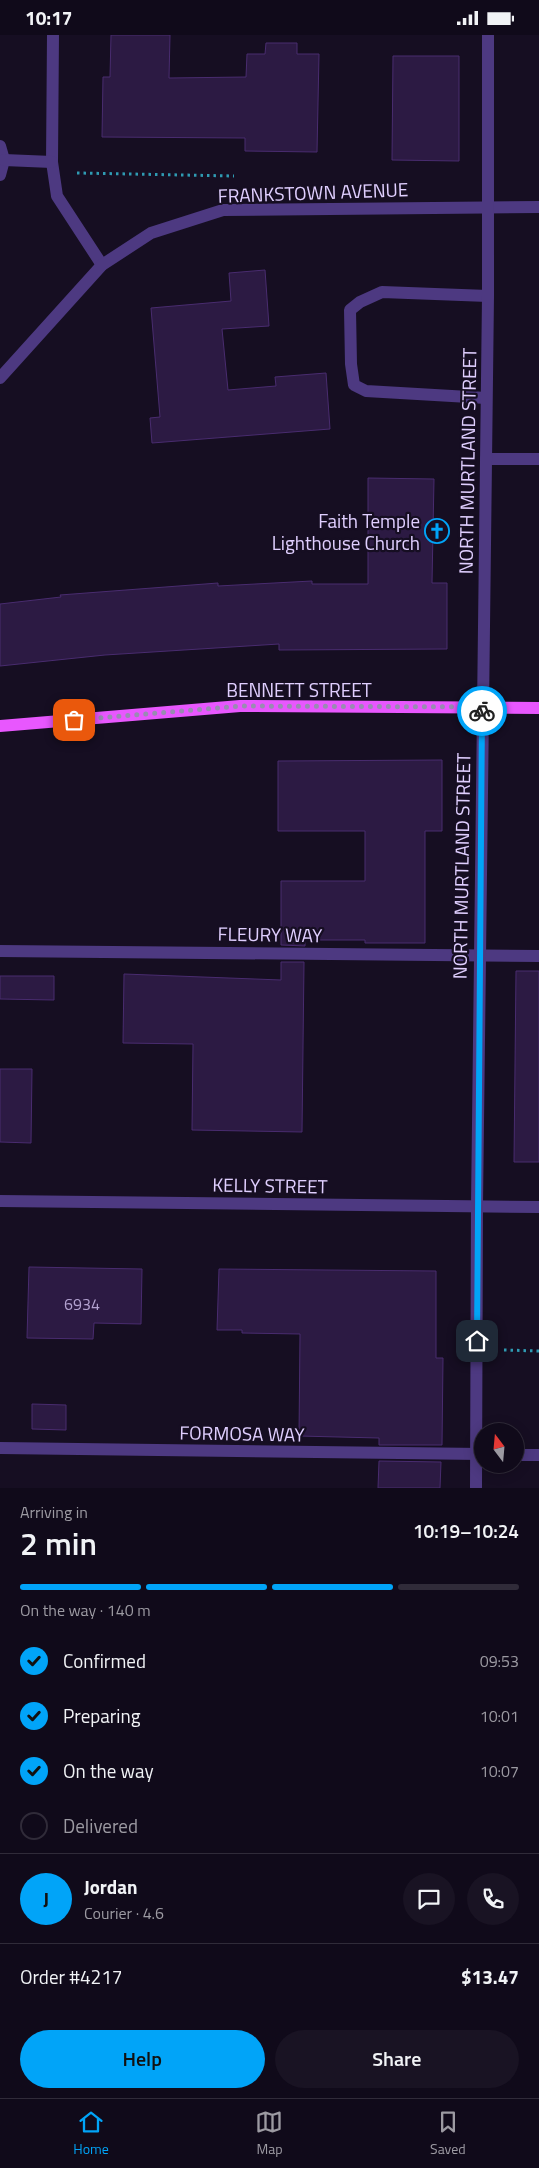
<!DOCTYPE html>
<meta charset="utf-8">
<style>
:root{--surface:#100a1a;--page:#191323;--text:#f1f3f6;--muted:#9c9aa2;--line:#302b39;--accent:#01a4f8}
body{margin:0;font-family:"Titillium Web",sans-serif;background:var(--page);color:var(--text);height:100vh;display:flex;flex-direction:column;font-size:19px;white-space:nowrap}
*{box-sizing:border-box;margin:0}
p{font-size:16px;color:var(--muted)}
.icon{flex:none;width:28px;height:28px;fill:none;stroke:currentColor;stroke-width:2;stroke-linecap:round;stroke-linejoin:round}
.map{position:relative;height:1453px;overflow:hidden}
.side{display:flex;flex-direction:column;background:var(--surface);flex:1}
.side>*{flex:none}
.needle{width:32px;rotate:344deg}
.fabs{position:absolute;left:474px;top:1388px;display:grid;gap:10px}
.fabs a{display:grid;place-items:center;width:50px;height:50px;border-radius:50%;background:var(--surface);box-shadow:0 2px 12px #0003,0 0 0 1px var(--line);font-size:25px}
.pin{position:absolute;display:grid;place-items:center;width:42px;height:42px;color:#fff;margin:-21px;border-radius:10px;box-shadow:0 2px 8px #0006}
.courier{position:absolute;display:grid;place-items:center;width:50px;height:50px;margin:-25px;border:4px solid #01a4f8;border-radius:50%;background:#fff;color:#222;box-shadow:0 1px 6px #0007}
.overview em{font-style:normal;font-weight:600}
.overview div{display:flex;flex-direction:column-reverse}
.overview{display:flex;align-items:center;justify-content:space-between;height:85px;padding:0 20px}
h1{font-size:32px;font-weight:600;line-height:38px}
.bar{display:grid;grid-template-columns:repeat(4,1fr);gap:8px 5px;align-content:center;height:60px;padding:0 20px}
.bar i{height:6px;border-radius:4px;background:var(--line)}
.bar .active{background:var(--accent)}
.bar p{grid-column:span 4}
.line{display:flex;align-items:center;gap:12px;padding:0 20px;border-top:1px solid var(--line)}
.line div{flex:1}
.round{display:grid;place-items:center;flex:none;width:52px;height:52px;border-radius:26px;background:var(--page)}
ol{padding:0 20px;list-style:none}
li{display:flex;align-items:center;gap:15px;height:55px}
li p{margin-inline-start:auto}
li .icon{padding:5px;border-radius:50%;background:var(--accent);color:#111;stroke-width:4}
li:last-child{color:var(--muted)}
li i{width:28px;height:28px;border:2px solid var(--line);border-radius:50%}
.action{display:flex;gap:10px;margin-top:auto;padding:10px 20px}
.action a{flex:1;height:58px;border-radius:30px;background:var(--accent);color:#111;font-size:20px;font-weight:600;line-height:58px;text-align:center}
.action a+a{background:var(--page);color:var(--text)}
.status{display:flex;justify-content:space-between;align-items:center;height:35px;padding:0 25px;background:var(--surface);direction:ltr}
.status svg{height:14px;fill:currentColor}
.tab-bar{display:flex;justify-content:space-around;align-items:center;height:70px;border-top:1px solid var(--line);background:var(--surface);font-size:14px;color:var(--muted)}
.tab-bar a{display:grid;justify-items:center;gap:2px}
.tab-bar .active{color:var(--accent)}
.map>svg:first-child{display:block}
.building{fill:#2c1a43;stroke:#492c6f}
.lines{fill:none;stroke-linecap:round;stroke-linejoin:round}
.path{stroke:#2f9bb3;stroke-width:3;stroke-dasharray:2.5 4;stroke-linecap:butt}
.minor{stroke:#4d3981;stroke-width:12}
.major{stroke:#e857fe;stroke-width:12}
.done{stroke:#998bb2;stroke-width:5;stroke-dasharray:0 9}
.route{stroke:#01a4f8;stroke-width:6}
.labels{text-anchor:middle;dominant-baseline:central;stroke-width:4.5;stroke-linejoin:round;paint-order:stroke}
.number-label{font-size:16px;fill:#b3a2d0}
.street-label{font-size:19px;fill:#e0cfff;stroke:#160e22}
.poi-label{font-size:19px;fill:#e0cfff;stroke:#160e22;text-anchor:end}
</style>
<div class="status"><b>10:17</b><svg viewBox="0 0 49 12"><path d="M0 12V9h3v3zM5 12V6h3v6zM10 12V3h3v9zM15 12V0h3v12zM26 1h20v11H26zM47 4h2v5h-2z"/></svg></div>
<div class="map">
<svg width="539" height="1453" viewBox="0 0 539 1453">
<rect width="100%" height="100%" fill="#160e22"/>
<g class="building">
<polygon points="111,0 170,0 169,43 246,42 247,19 265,19 266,8 297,8 297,19 319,19 317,117 245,116 245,103 102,102 103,42 110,42"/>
<polygon points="393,21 459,21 459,126 392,125"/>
<polygon points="265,235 269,291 222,294 228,355 276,351 275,342 326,338 330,394 152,408 150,383 160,382 151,273 231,266 229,238"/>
<polygon points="368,443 434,444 432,548 447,548 447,614 279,615 279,609 105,620 0,631 0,569 61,562 60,560 205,549 218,548 218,551 312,546 312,549 368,549"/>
<polygon points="442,725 442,796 425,796 425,908 365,908 365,905 305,905 305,911 281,910 281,846 365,846 365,796 278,796 278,726"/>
<polygon points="281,927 304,927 302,1097 192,1095 193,1009 123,1008 124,939 281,945"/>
<polygon points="516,936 539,936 539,1127 514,1127"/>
<polygon points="0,941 54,941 54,965 0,964"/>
<polygon points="0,1034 32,1034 31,1108 0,1107"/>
<polygon points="29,1232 142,1234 141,1289 94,1288 93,1304 27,1303"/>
<polygon points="219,1234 436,1236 436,1323 443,1323 442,1410 379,1410 379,1403 299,1401 300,1299 242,1298 242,1295 217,1295"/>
<polygon points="32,1369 66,1370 66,1395 32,1394"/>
<polygon points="379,1426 441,1427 440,1453 378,1453"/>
</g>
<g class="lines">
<g class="path">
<polyline points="77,138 234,141"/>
<polyline points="504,1315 539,1316"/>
</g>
<g class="minor">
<polyline points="53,0 52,127 57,161 102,230"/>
<polyline points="0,111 4,125 0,140"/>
<polyline points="4,125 52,127"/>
<polyline points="0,343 102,230 151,198 223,175 539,172"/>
<polyline points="486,363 366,356 354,350 351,329 350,275 360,267 382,257 488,261"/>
<polyline points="486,424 539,424"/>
<polyline points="0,916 539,921"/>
<polyline points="0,1166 539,1172"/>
<polyline points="0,1413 482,1419"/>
<polyline points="515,1420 539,1420"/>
<polyline points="476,1453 477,1171 488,261 488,0"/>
</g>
<polyline class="major" points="0,691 240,671 539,673"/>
</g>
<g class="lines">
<polyline class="done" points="74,685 240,671 482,672 482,676"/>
<polyline class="route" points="477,1306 482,676"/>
</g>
<defs>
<symbol id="church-ring" viewBox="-11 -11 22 22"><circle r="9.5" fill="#160e22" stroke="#01a4f8" stroke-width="1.5"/><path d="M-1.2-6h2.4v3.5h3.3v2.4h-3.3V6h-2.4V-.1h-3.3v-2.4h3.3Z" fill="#01a4f8"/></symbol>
</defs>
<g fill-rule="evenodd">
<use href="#church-ring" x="423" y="482" width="28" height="28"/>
</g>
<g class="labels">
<g class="number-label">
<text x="82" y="1269">6934</text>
</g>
<g class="street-label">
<text transform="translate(313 157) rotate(-2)">FRANKSTOWN AVENUE</text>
<text transform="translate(467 426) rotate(-89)">NORTH MURTLAND STREET</text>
<text x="299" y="654">BENNETT STREET</text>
<text transform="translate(461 831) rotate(-89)">NORTH MURTLAND STREET</text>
<text transform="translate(270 899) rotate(1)">FLEURY WAY</text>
<text transform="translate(270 1150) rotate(1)">KELLY STREET</text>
<text transform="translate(242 1398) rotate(1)">FORMOSA WAY</text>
</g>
<g class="poi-label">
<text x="420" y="485">Faith Temple<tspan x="420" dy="22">Lighthouse Church</tspan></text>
</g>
</g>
</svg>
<div class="fabs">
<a><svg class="needle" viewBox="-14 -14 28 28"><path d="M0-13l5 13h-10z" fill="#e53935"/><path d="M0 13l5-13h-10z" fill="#9c9aa2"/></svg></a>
</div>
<div class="pin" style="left:74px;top:685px;background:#ea580c"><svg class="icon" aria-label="bag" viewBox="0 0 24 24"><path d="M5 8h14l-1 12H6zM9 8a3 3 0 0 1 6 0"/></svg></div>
<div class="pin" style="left:477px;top:1306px;background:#1f2937"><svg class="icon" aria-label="home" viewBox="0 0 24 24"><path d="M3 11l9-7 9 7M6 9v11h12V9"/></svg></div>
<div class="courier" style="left:482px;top:676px"><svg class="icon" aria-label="bike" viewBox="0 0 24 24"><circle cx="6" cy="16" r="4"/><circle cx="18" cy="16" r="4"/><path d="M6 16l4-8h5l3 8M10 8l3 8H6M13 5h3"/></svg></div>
</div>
<section class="side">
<div class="overview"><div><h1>2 min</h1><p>Arriving in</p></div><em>10:19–10:24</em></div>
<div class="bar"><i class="active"></i><i class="active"></i><i class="active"></i><i></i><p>On the way · 140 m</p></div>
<ol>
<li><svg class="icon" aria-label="check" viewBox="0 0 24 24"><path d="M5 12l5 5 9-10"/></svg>Confirmed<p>09:53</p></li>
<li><svg class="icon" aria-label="check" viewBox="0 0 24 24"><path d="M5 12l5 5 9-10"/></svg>Preparing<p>10:01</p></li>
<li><svg class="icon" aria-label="check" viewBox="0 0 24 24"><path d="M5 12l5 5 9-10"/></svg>On the way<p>10:07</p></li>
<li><i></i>Delivered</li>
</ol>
<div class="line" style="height:90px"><b class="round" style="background:var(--accent);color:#111">J</b><div><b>Jordan</b><p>Courier · 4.6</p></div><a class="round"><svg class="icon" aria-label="chat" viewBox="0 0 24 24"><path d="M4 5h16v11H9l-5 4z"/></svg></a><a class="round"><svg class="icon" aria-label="phone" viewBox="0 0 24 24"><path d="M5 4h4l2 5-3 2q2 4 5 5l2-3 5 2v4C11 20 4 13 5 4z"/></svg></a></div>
<div class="line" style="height:65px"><div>Order #4217</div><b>$13.47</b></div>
<div class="action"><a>Help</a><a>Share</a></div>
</section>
<nav class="tab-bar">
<a class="active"><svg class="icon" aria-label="home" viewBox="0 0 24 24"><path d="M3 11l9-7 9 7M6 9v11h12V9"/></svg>Home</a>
<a><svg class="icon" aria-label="map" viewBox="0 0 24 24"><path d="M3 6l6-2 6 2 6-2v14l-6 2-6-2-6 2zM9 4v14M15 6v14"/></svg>Map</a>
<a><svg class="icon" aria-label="saved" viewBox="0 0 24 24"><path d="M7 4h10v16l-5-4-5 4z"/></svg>Saved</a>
</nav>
